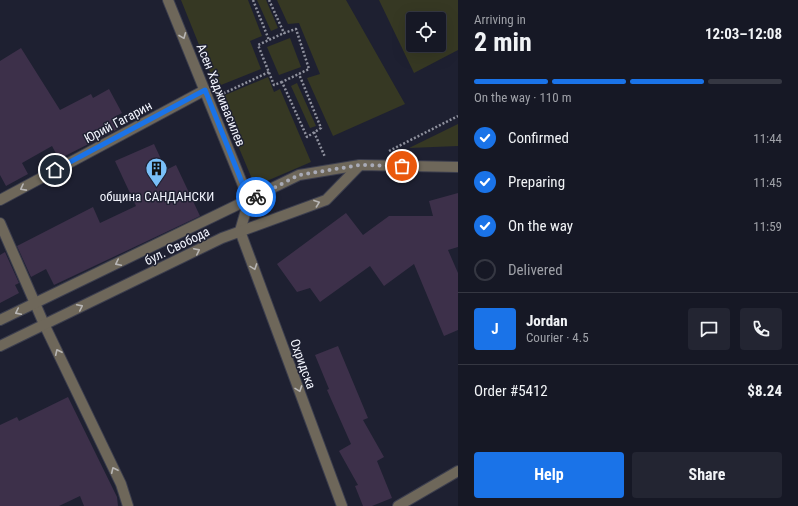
<!DOCTYPE html>
<meta charset="utf-8">
<style>
:root{--surface:#161825;--page:#232532;--text:#f1f3f6;--muted:#9ea0a7;--line:#353742;--accent:#1a73e8}
body{margin:0;font-family:"Roboto Condensed",sans-serif;background:var(--page);color:var(--text);height:100vh;display:flex;flex-direction:column;font-size:15px;white-space:nowrap}
*{box-sizing:border-box;margin:0}
p{font-size:13px;color:var(--muted)}
.icon{flex:none;width:22px;height:22px;fill:none;stroke:currentColor;stroke-width:2;stroke-linecap:round;stroke-linejoin:round}
.map{position:relative;flex:1;overflow:hidden}
.sheet{display:flex;flex-direction:column;background:var(--surface);width:340px}
.sheet>*{flex:none}
.controls{position:absolute;left:406px;top:12px;display:grid;gap:8px}
.controls a{display:grid;place-items:center;width:40px;height:40px;border-radius:4px;background:var(--surface);box-shadow:0 4px 16px #0002,0 0 0 1px var(--line);font-size:20px}
.pin{position:absolute;display:grid;place-items:center;width:34px;height:34px;color:#fff;margin:-17px;border:2px solid #fff;border-radius:50%;box-shadow:0 1px 4px #0007}
.courier{position:absolute;display:grid;place-items:center;width:40px;height:40px;margin:-20px;border:3px solid #1a73e8;border-radius:50%;background:#fff;color:#222;box-shadow:0 1px 5px #0007}
.summary em{font-style:normal;font-weight:700}
.summary div{display:flex;flex-direction:column-reverse}
.summary{display:flex;align-items:center;justify-content:space-between;height:68px;padding:0 16px}
h1{font-size:26px;font-weight:700;line-height:30px}
.bar{display:grid;grid-template-columns:repeat(4,1fr);gap:6px 4px;align-content:center;height:48px;padding:0 16px}
.bar i{height:5px;border-radius:3px;background:var(--line)}
.bar .on{background:var(--accent)}
.bar p{grid-column:span 4}
.line{display:flex;align-items:center;gap:10px;padding:0 16px;border-top:1px solid var(--line)}
.line div{flex:1}
.round{display:grid;place-items:center;flex:none;width:42px;height:42px;border-radius:4px;background:var(--page)}
ol{padding:0 16px;list-style:none}
li{display:flex;align-items:center;gap:12px;height:44px}
li p{margin-inline-start:auto}
li .icon{padding:4px;border-radius:50%;background:var(--accent);color:#fff;stroke-width:4}
li:last-child{color:var(--muted)}
li i{width:22px;height:22px;border:2px solid var(--line);border-radius:50%}
.primary-button{display:flex;gap:8px;margin-top:auto;padding:8px 16px}
.primary-button a{flex:1;height:46px;border-radius:4px;background:var(--accent);color:#fff;font-size:16px;font-weight:700;line-height:46px;text-align:center}
.primary-button a+a{background:var(--page);color:var(--text)}
main{display:flex;flex:1;min-height:0}
.map>svg:first-child{display:block}
.green{fill:#363823;fill-rule:evenodd}
.building{fill:#3d304a}
.lines{fill:none;stroke-linecap:round;stroke-linejoin:round}
.minor-casing{stroke:#3c3e4e;stroke-width:12}
.tertiary-casing{stroke:#3c3e4e;stroke-width:12}
.path{stroke:#8f919e;stroke-width:2.5;stroke-dasharray:2 2;stroke-linecap:butt}
.minor{stroke:#6e675a;stroke-width:10}
.tertiary{stroke:#6e675a;stroke-width:10}
.oneway{stroke:#b7b5b4}
.done{stroke:#a8aab6;stroke-width:4;stroke-dasharray:0 7.2}
.route{stroke:#1a73e8;stroke-width:5}
.labels{text-anchor:middle;dominant-baseline:central;stroke-width:3;stroke-linejoin:round;paint-order:stroke}
.street-label{font-size:13px;fill:#f2f4fd;stroke:#1e2031}
.poi-label{font-size:13px;fill:#f2f4fd;stroke:#1e2031}
</style>
<main>
<div class="map">
<svg width="458" height="506" viewBox="0 0 458 506">
<rect width="100%" height="100%" fill="#1e2031"/>
<g class="green">
<polygon points="181,0 248,0 262,36 250,41 261,69 216,87"/>
<polygon points="257,0 266,0 278,28 271,31"/>
<polygon points="277,0 346,0 405,104 333,136 307,78 320,74 299,23 288,24"/>
<path d="M379,0H458V50L414,73ZM413,19H439V45H413Z"/>
<polygon points="290,38 301,67 279,75 267,47"/>
<polygon points="268,77 274,92 280,89 311,162 255,186 218,98"/>
<polygon points="297,83 316,126 310,128 291,86"/>
<polygon points="458,124 458,146 409,148"/>
</g>
<g class="building">
<polygon points="21,48 60,110 91,94 93,98 109,89 122,113 114,117 120,128 59,159 52,146 22,163 28,174 6,186 0,175 0,61"/>
<polygon points="154,144 166,170 176,165 200,216 54,285 46,269 31,277 17,246 93,207 100,223 136,206 115,161"/>
<polygon points="458,193 458,247 448,250 458,273 458,330 444,336 414,264 384,286 370,266 320,302 310,288 297,292 277,264 346,213 363,235 389,216 433,216 429,201"/>
<polygon points="5,252 19,283 15,285 19,293 0,303 0,255"/>
<polygon points="338,346 368,418 363,420 384,457 377,461 392,498 372,506 363,506 355,486 358,485 339,451 351,444 327,390 329,389 315,355"/>
<polygon points="68,397 117,497 118,506 84,506 80,496 59,506 0,506 0,425 17,417 19,421"/>
</g>
<g class="lines">
<defs>
<g id="minor">
<polyline points="168,0 249,200 240,231 342,506"/>
<polyline points="0,200 205,90"/>
<polyline points="0,223 44,324 121,484 128,506"/>
<polyline points="398,506 458,471"/>
</g>
<g id="tertiary">
<polyline points="0,320 299,175 360,165 458,167"/>
<polyline points="0,346 222,238 326,200 360,165"/>
</g>
</defs>
<use href="#minor" class="minor-casing"/>
<use href="#tertiary" class="tertiary-casing"/>
<g class="path">
<polyline points="253,0 269,40"/>
<polyline points="269,0 284,33 296,29 309,69 282,82 307,137 321,128 299,74"/>
<polyline points="282,82 274,85 258,45 284,33"/>
<polyline points="220,95 269,72"/>
<polyline points="314,132 325,157"/>
<polyline points="389,151 458,116"/>
</g>
<use href="#minor" class="minor"/>
<use href="#tertiary" class="tertiary"/>
</g>
<defs><path id="oneway-chevron" d="M-2-3.5L2.5 0L-2 3.5" fill="none" stroke-width="1.6" stroke-linecap="round" stroke-linejoin="round"/></defs>
<g class="oneway">
<use href="#oneway-chevron" transform="translate(183 36) rotate(68)"/>
<use href="#oneway-chevron" transform="translate(23 188) rotate(152)"/>
<use href="#oneway-chevron" transform="translate(317 203) rotate(-20)"/>
<use href="#oneway-chevron" transform="translate(197 251) rotate(-26)"/>
<use href="#oneway-chevron" transform="translate(118 263) rotate(154)"/>
<use href="#oneway-chevron" transform="translate(254 267) rotate(70)"/>
<use href="#oneway-chevron" transform="translate(80 307) rotate(-26)"/>
<use href="#oneway-chevron" transform="translate(18 312) rotate(154)"/>
<use href="#oneway-chevron" transform="translate(58 352) rotate(-115)"/>
<use href="#oneway-chevron" transform="translate(299 389) rotate(70)"/>
<use href="#oneway-chevron" transform="translate(114 470) rotate(-115)"/>
</g>
<g class="lines">
<polyline class="done" points="256,197 299,175 360,165 402,166"/>
<polyline class="route" points="55,170 205,90 249,200 256,197"/>
</g>
<defs>
<symbol id="building-pin" viewBox="-11 -11 22 30"><path d="M0 17L-7.5 6A9.5 9.5 0 1 1 7.5 6Z" fill="#79bff8" stroke="#1e2031"/><path d="M-4-6H4V6H1V3H-1V6H-4ZM-2.5-4.3h1.7v1.8h-1.7ZM.8-4.3h1.7v1.8H.8ZM-2.5-1h1.7V.8h-1.7ZM.8-1h1.7V.8H.8Z" fill="#111"/></symbol>
</defs>
<g fill-rule="evenodd">
<use href="#building-pin" x="144" y="156" width="25" height="34"/>
</g>
<g class="labels">
<g class="street-label">
<text transform="translate(221 95) rotate(68)">Асен Хадживасилев</text>
<text transform="translate(118 122) rotate(-28)">Юрий Гагарин</text>
<text transform="translate(177 246) rotate(-26)">бул. Свобода</text>
<text transform="translate(303 364) rotate(70)">Охридска</text>
</g>
<g class="poi-label">
<text x="157" y="196">община САНДАНСКИ</text>
</g>
</g>
</svg>
<div class="controls">
<a><svg class="icon" aria-label="locate" viewBox="0 0 24 24"><circle cx="12" cy="12" r="6"/><path d="M12 2v4M12 18v4M2 12h4M18 12h4"/></svg></a>
</div>
<div class="pin" style="left:402px;top:166px;background:#ea580c"><svg class="icon" aria-label="bag" viewBox="0 0 24 24"><path d="M5 8h14l-1 12H6zM9 8a3 3 0 0 1 6 0"/></svg></div>
<div class="pin" style="left:55px;top:170px;background:#1f2937"><svg class="icon" aria-label="home" viewBox="0 0 24 24"><path d="M3 11l9-7 9 7M6 9v11h12V9"/></svg></div>
<div class="courier" style="left:256px;top:197px"><svg class="icon" aria-label="bike" viewBox="0 0 24 24"><circle cx="6" cy="16" r="4"/><circle cx="18" cy="16" r="4"/><path d="M6 16l4-8h5l3 8M10 8l3 8H6M13 5h3"/></svg></div>
</div>
<section class="sheet">
<div class="summary"><div><h1>2 min</h1><p>Arriving in</p></div><em>12:03–12:08</em></div>
<div class="bar"><i class="on"></i><i class="on"></i><i class="on"></i><i></i><p>On the way · 110 m</p></div>
<ol>
<li><svg class="icon" aria-label="check" viewBox="0 0 24 24"><path d="M5 12l5 5 9-10"/></svg>Confirmed<p>11:44</p></li>
<li><svg class="icon" aria-label="check" viewBox="0 0 24 24"><path d="M5 12l5 5 9-10"/></svg>Preparing<p>11:45</p></li>
<li><svg class="icon" aria-label="check" viewBox="0 0 24 24"><path d="M5 12l5 5 9-10"/></svg>On the way<p>11:59</p></li>
<li><i></i>Delivered</li>
</ol>
<div class="line" style="height:72px"><b class="round" style="background:var(--accent);color:#fff">J</b><div><b>Jordan</b><p>Courier · 4.5</p></div><a class="round"><svg class="icon" aria-label="chat" viewBox="0 0 24 24"><path d="M4 5h16v11H9l-5 4z"/></svg></a><a class="round"><svg class="icon" aria-label="phone" viewBox="0 0 24 24"><path d="M5 4h4l2 5-3 2q2 4 5 5l2-3 5 2v4C11 20 4 13 5 4z"/></svg></a></div>
<div class="line" style="height:52px"><div>Order #5412</div><b>$8.24</b></div>
<div class="primary-button"><a>Help</a><a>Share</a></div>
</section>
</main>
